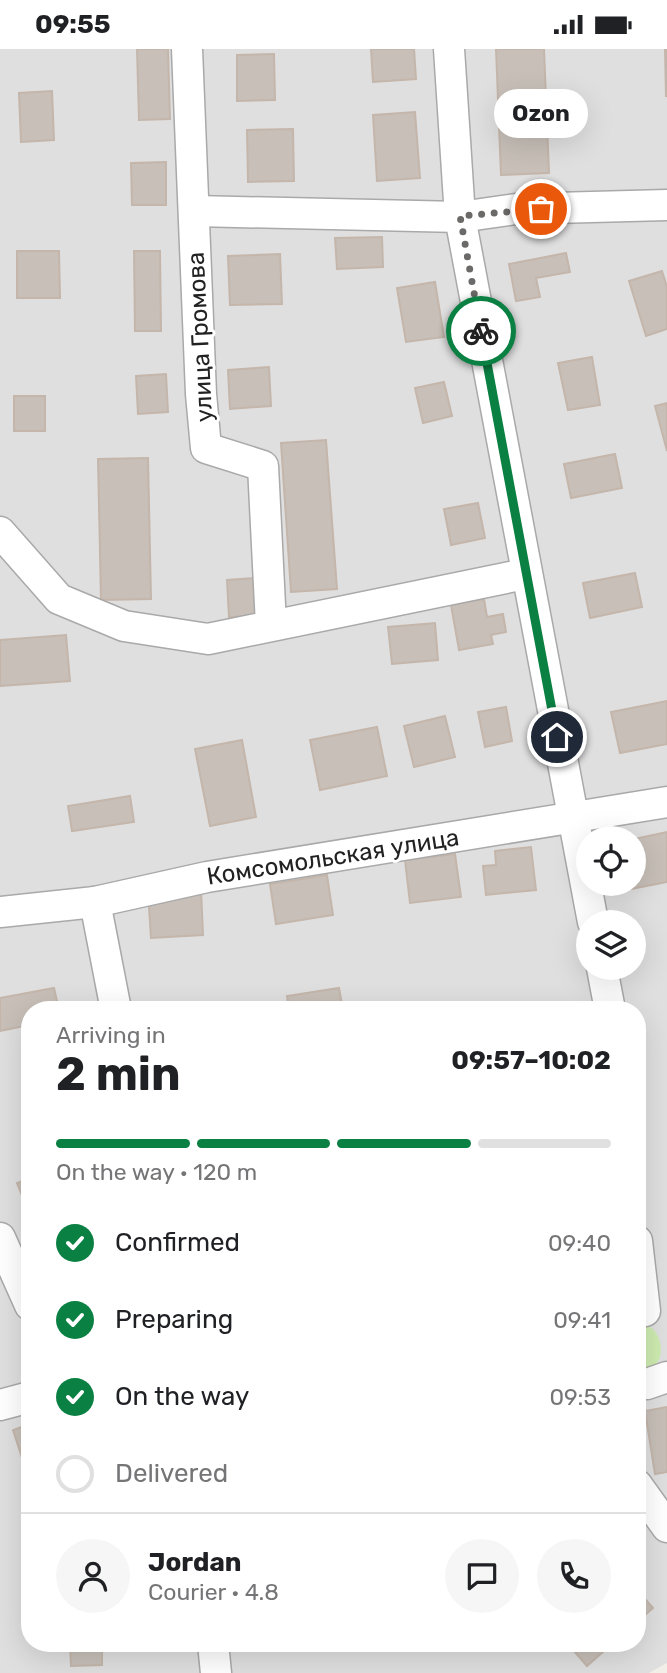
<!DOCTYPE html>
<meta charset="utf-8">
<style>
:root{--surface:#fff;--page:#f6f6f6;--text:#202124;--muted:#757577;--line:#e0e0e0;--accent:#0b8043}
body{margin:0;font-family:Rubik,sans-serif;background:var(--page);color:var(--text);height:100vh;display:flex;flex-direction:column;font-size:26px;white-space:nowrap}
*{box-sizing:border-box;margin:0}
p{font-size:23px;color:var(--muted)}
.icon{flex:none;width:38px;height:38px;fill:none;stroke:currentColor;stroke-width:2;stroke-linecap:round;stroke-linejoin:round}
.map{position:relative;flex:1;overflow:hidden}
.sheet{position:absolute;left:21px;top:952px;width:625px;height:651px;display:flex;flex-direction:column;background:var(--surface);border-radius:28px;box-shadow:0 7px 28px #0002}
.sheet>*{flex:none}
.controls{position:absolute;left:576px;top:777px;display:grid;gap:14px}
.controls a{display:grid;place-items:center;width:70px;height:70px;border-radius:50%;background:var(--surface);box-shadow:0 7px 28px #0002;font-size:35px}
.pin{position:absolute;display:grid;place-items:center;width:60px;height:60px;color:#fff;margin:-30px;border:4px solid #fff;border-radius:50%;box-shadow:0 2px 7px #0007}
.courier{position:absolute;display:grid;place-items:center;width:70px;height:70px;margin:-35px;border:5px solid #0b8043;border-radius:50%;background:#fff;color:#222;box-shadow:0 2px 9px #0007}
.bubble{position:absolute;height:49px;border-radius:24px;background:var(--surface);box-shadow:0 7px 28px #0002;font-size:23px;font-weight:700;line-height:49px;text-align:center}
.headline em{font-style:normal;font-weight:700}
.headline div{display:flex;flex-direction:column-reverse}
.headline{display:flex;align-items:center;justify-content:space-between;height:119px;padding:0 35px}
h1{font-size:46px;font-weight:700;line-height:52px}
.bar{display:grid;grid-template-columns:repeat(4,1fr);gap:10px 7px;align-content:center;height:84px;padding:0 35px}
.bar i{height:9px;border-radius:5px;background:var(--line)}
.bar .on{background:var(--accent)}
.bar p{grid-column:span 4}
.line{display:flex;align-items:center;gap:18px;padding:0 35px;border-top:2px solid var(--line)}
.line div{flex:1}
.round{display:grid;place-items:center;flex:none;width:74px;height:74px;border-radius:37px;background:var(--page)}
ol{padding:0 35px;list-style:none}
li{display:flex;align-items:center;gap:21px;height:77px}
li p{margin-inline-start:auto}
li .icon{padding:7px;border-radius:50%;background:var(--accent);color:#fff;stroke-width:4}
li:last-child{color:var(--muted)}
li i{width:38px;height:38px;border:4px solid var(--line);border-radius:50%}
.status{display:flex;justify-content:space-between;align-items:center;height:49px;padding:0 35px;background:var(--surface);direction:ltr}
.status svg{height:19px;fill:currentColor}
.map>svg:first-child{display:block}
.residential{fill:#e0dfdf;fill-rule:evenodd}
.grass{fill:#cdebb0}
.building{fill:#c7bfb8;stroke:#c4b6ab;stroke-width:2}
.lines{fill:none;stroke-linecap:round;stroke-linejoin:round}
.minor-casing{stroke:#a9a9a9;stroke-width:33}
.minor{stroke:#fff;stroke-width:30}
.done{stroke:#6b6a68;stroke-width:7;stroke-dasharray:0 12.6}
.route{stroke:#0b8043;stroke-width:9}
.labels{text-anchor:middle;dominant-baseline:central;stroke-width:6;stroke-linejoin:round;paint-order:stroke}
.street-label{font-size:24px;fill:#222;stroke:#fff}
</style>
<div class="status"><b>09:55</b><svg viewBox="0 0 49 12"><path d="M0 12V9h3v3zM5 12V6h3v6zM10 12V3h3v9zM15 12V0h3v12zM26 1h20v11H26zM47 4h2v5h-2z"/></svg></div>
<div class="map">
<svg width="667" height="1624" viewBox="0 0 667 1624">
<rect width="100%" height="100%" fill="#f2efe9"/>
<path class="residential" d="M0,0H667V1614L649,1624H0ZM588,789H634V835H588ZM588,873H634V919H588ZM30,961H637V1594H30Z"/>
<path class="grass" d="M646,1276C667,1283 667,1328 637,1319V1278Z"/>
<g class="building">
<polygon points="137,0 168,0 170,70 139,71"/>
<polygon points="371,0 414,0 416,30 373,33"/>
<polygon points="496,0 544,0 549,124 501,126"/>
<polygon points="665,0 667,0 667,47 666,47"/>
<polygon points="274,5 275,51 237,52 237,6"/>
<polygon points="52,42 54,91 21,93 19,44"/>
<polygon points="415,63 420,129 377,132 373,66"/>
<polygon points="293,80 294,132 248,133 247,81"/>
<polygon points="166,113 166,156 132,156 131,114"/>
<polygon points="382,188 383,218 337,220 335,189"/>
<polygon points="17,202 59,202 60,249 17,249"/>
<polygon points="134,202 160,202 161,282 135,282"/>
<polygon points="566,204 570,223 536,229 540,248 516,252 509,215"/>
<polygon points="280,205 282,255 230,256 228,207"/>
<polygon points="662,222 667,238 667,280 646,287 629,232"/>
<polygon points="435,233 444,288 406,293 397,239"/>
<polygon points="592,308 600,356 568,361 558,314"/>
<polygon points="269,318 271,357 230,360 228,321"/>
<polygon points="166,325 168,363 138,365 136,327"/>
<polygon points="444,333 452,367 423,374 415,339"/>
<rect x="14" y="347" width="31" height="35"/>
<polygon points="667,354 667,402 655,357"/>
<polygon points="326,391 337,540 291,543 281,394"/>
<polygon points="615,405 622,439 571,449 564,415"/>
<polygon points="148,409 151,550 101,551 98,410"/>
<polygon points="478,454 485,489 451,496 444,460"/>
<polygon points="635,524 642,558 590,569 583,534"/>
<polygon points="254,529 257,567 229,568 227,531"/>
<polygon points="484,550 487,568 503,565 506,583 491,586 493,595 459,601 451,556"/>
<polygon points="435,574 438,611 392,615 388,578"/>
<polygon points="66,586 70,632 0,637 0,591"/>
<polygon points="667,652 667,695 620,704 611,663"/>
<polygon points="506,658 512,692 485,698 478,663"/>
<polygon points="445,667 455,708 414,718 404,677"/>
<polygon points="377,678 387,727 320,741 310,691"/>
<polygon points="242,691 256,768 210,777 195,700"/>
<polygon points="130,747 134,773 72,782 68,757"/>
<polygon points="667,783 667,833 631,840 634,790"/>
<polygon points="531,798 536,841 486,846 483,817 496,816 495,802"/>
<polygon points="455,805 461,848 410,854 405,811"/>
<polygon points="327,826 333,866 276,875 270,835"/>
<polygon points="201,840 203,886 151,889 148,843"/>
<polygon points="54,939 59,961 30,961 30,976 0,982 0,949"/>
<polygon points="339,939 343,961 289,961 287,947"/>
<polygon points="30,1129 30,1160 28,1161 17,1134"/>
<polygon points="667,1358 667,1423 655,1425 645,1362"/>
<polygon points="30,1375 30,1430 29,1430 13,1381"/>
<polygon points="637,1541 653,1559 637,1573"/>
<polygon points="70,1594 102,1594 102,1616 71,1617"/>
<polygon points="567,1594 613,1594 587,1617"/>
</g>
<g class="lines">
<defs>
<g id="minor">
<polyline points="187,0 201,345 206,399 263,417 271,576"/>
<polyline points="449,0 460,168 593,873"/>
<polyline points="195,162 460,168 516,160 667,156"/>
<polyline points="0,483 59,550 124,577 208,590 525,525"/>
<polyline points="95,853 116,961"/>
<polyline points="0,863 95,853 207,828 667,753"/>
<polyline points="602,919 610,961"/>
<polyline points="0,1189 30,1256"/>
<polyline points="637,1192 645,1262"/>
<polyline points="637,1333 647,1335 667,1328"/>
<polyline points="0,1356 30,1348"/>
<polyline points="637,1436 667,1478"/>
<polyline points="213,1594 216,1624"/>
</g>
</defs>
<use href="#minor" class="minor-casing"/>
<use href="#minor" class="minor"/>
</g>
<g class="lines">
<polyline class="done" points="481,282 460,167 541,160"/>
<polyline class="route" points="481,282 557,688"/>
</g>
<g class="labels">
<g class="street-label">
<text transform="translate(200 288) rotate(-93)">улица Громова</text>
<text transform="translate(333 808) rotate(-9)">Комсомольская улица</text>
</g>
</g>
</svg>
<div class="controls">
<a><svg class="icon" aria-label="locate" viewBox="0 0 24 24"><circle cx="12" cy="12" r="6"/><path d="M12 2v4M12 18v4M2 12h4M18 12h4"/></svg></a>
<a><svg class="icon" aria-label="layers" viewBox="0 0 24 24"><path d="M12 4l9 5-9 5-9-5zM3 14l9 5 9-5"/></svg></a>
</div>
<div class="pin" style="left:541px;top:160px;background:#ea580c"><svg class="icon" aria-label="bag" viewBox="0 0 24 24"><path d="M5 8h14l-1 12H6zM9 8a3 3 0 0 1 6 0"/></svg></div>
<div class="pin" style="left:557px;top:688px;background:#1f2937"><svg class="icon" aria-label="home" viewBox="0 0 24 24"><path d="M3 11l9-7 9 7M6 9v11h12V9"/></svg></div>
<div class="courier" style="left:481px;top:282px"><svg class="icon" aria-label="bike" viewBox="0 0 24 24"><circle cx="6" cy="16" r="4"/><circle cx="18" cy="16" r="4"/><path d="M6 16l4-8h5l3 8M10 8l3 8H6M13 5h3"/></svg></div>
<div class="bubble" style="left:494px;top:40px;width:94px">Ozon</div>
<section class="sheet">
<div class="headline"><div><h1>2 min</h1><p>Arriving in</p></div><em>09:57–10:02</em></div>
<div class="bar"><i class="on"></i><i class="on"></i><i class="on"></i><i></i><p>On the way · 120 m</p></div>
<ol>
<li><svg class="icon" aria-label="check" viewBox="0 0 24 24"><path d="M5 12l5 5 9-10"/></svg>Confirmed<p>09:40</p></li>
<li><svg class="icon" aria-label="check" viewBox="0 0 24 24"><path d="M5 12l5 5 9-10"/></svg>Preparing<p>09:41</p></li>
<li><svg class="icon" aria-label="check" viewBox="0 0 24 24"><path d="M5 12l5 5 9-10"/></svg>On the way<p>09:53</p></li>
<li><i></i>Delivered</li>
</ol>
<div class="line" style="height:126px"><a class="round"><svg class="icon" aria-label="person" viewBox="0 0 24 24"><circle cx="12" cy="8" r="4"/><path d="M4 21q1-7 8-7t8 7"/></svg></a><div><b>Jordan</b><p>Courier · 4.8</p></div><a class="round"><svg class="icon" aria-label="chat" viewBox="0 0 24 24"><path d="M4 5h16v11H9l-5 4z"/></svg></a><a class="round"><svg class="icon" aria-label="phone" viewBox="0 0 24 24"><path d="M5 4h4l2 5-3 2q2 4 5 5l2-3 5 2v4C11 20 4 13 5 4z"/></svg></a></div>
</section>
</div>
